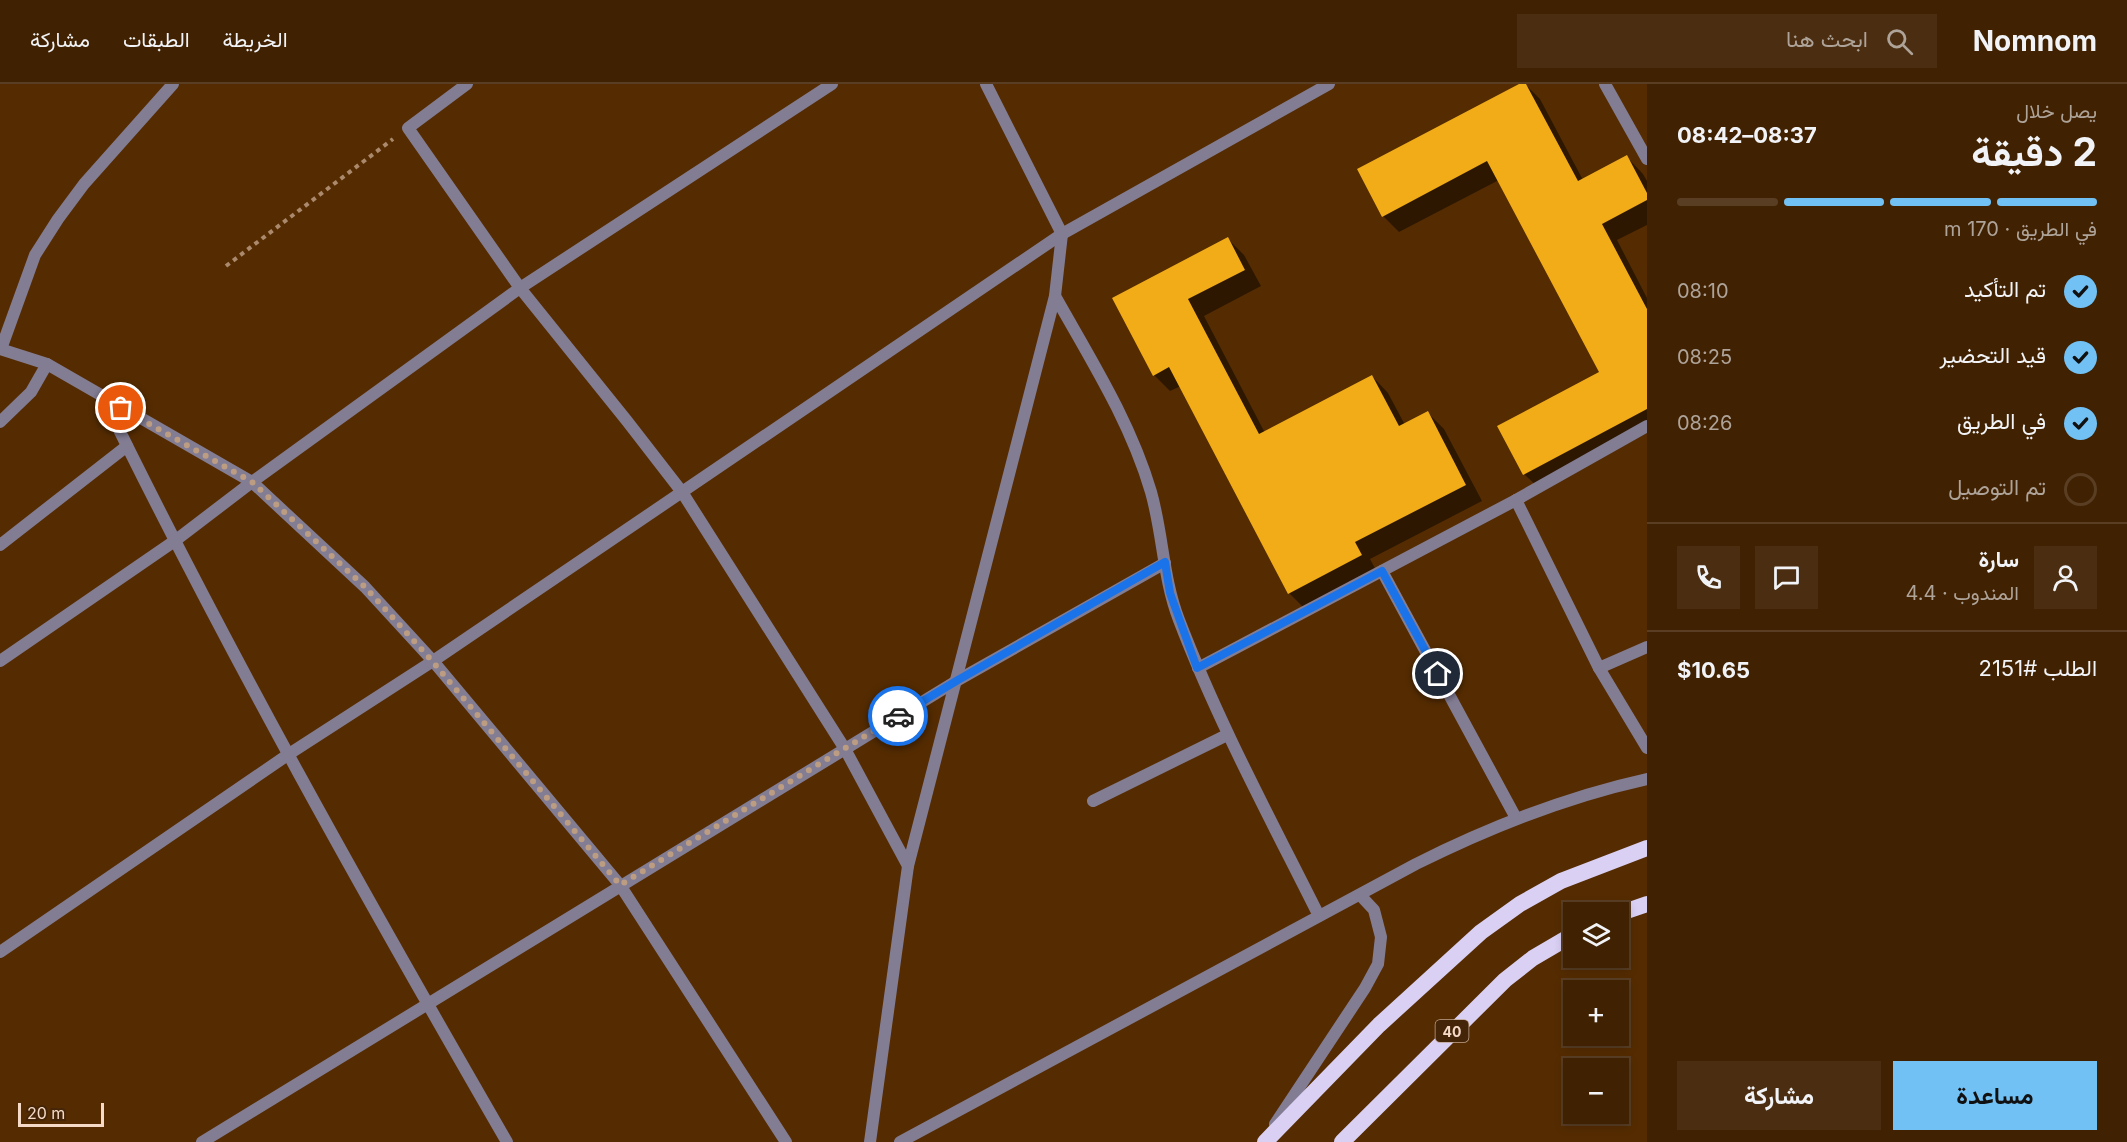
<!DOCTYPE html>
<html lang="ar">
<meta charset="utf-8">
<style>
:root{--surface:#402102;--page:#4b2e11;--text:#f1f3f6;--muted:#aea399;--line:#593e24;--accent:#72c1f5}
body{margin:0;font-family:Inter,Vazirmatn,sans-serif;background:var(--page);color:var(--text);direction:rtl;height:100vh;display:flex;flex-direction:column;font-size:22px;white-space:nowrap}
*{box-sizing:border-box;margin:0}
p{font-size:20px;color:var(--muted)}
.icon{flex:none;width:33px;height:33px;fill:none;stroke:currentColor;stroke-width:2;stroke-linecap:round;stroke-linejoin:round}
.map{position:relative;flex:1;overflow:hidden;direction:ltr}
.sheet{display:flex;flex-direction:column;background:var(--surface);width:480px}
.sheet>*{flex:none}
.buttons{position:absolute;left:1563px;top:818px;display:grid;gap:12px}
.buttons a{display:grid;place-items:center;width:66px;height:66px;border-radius:0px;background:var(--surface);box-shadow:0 3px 9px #0003,0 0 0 2px var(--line);font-size:30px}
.scale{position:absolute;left:18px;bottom:15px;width:86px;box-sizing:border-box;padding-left:6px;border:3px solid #f5dac7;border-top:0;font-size:16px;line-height:21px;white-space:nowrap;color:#f5dac7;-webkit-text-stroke:4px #452508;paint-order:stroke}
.pin{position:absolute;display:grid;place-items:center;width:51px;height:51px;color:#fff;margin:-26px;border:3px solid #fff;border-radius:50%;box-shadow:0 2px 6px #0007}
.courier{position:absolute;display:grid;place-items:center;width:60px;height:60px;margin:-30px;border:4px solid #1a73e8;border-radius:50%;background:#fff;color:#222;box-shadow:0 2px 8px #0007}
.head em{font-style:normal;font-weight:700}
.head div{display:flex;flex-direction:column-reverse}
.head{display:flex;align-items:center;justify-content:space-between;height:102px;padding:0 30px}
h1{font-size:39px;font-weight:700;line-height:45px}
.bar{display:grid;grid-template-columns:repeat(4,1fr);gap:9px 6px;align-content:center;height:72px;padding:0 30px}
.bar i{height:8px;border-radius:4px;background:var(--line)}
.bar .on{background:var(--accent)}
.bar p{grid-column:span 4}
.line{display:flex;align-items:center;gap:15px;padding:0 30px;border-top:2px solid var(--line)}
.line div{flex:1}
.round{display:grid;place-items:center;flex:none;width:63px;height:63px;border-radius:0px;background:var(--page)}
ol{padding:0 30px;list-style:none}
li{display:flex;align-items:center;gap:18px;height:66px}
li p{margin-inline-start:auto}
li .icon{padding:6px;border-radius:50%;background:var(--accent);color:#111;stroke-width:4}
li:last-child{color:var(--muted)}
li i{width:33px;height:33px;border:3px solid var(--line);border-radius:50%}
.cta{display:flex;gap:12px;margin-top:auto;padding:12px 30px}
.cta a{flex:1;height:69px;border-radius:0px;background:var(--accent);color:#111;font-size:24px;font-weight:700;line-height:69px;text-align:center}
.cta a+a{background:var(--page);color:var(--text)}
header{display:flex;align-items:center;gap:36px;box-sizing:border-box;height:84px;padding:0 30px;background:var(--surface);border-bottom:2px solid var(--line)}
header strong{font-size:28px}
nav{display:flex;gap:33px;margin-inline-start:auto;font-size:21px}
.search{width:420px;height:54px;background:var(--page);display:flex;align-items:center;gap:15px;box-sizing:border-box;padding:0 21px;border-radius:0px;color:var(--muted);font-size:22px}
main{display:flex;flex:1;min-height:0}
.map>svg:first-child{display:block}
.shadow{fill:#0007}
.building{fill:#f1ac17}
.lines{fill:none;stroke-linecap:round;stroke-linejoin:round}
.path{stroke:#ab896c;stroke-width:4;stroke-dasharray:4.5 4.5;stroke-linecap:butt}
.service{stroke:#837d94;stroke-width:12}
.minor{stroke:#837d94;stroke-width:12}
.tertiary{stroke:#837d94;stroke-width:12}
.trunk{stroke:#dad0f4;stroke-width:16}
.done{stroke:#bd9d82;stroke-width:6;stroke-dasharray:0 10.8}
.route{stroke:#1a73e8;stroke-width:8}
.labels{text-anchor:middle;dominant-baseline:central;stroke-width:6;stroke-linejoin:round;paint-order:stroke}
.shield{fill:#452508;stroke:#c0a48e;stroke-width:1.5}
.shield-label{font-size:14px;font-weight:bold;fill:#f5dac7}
</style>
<header>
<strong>Nomnom</strong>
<div class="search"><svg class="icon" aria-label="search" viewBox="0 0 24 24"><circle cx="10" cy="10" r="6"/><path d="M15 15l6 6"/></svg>ابحث هنا</div>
<nav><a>الخريطة</a><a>الطبقات</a><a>مشاركة</a></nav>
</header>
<main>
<section class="sheet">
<div class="head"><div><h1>2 دقيقة</h1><p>يصل خلال</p></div><em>08:37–08:42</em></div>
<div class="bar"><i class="on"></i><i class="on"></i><i class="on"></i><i></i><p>في الطريق · 170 m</p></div>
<ol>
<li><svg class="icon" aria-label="check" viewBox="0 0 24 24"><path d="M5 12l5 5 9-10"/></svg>تم التأكيد<p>08:10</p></li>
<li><svg class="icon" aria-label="check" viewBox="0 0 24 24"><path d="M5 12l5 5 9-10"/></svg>قيد التحضير<p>08:25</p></li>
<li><svg class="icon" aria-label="check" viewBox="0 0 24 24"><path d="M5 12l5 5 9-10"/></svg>في الطريق<p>08:26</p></li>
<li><i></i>تم التوصيل</li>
</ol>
<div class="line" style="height:108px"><a class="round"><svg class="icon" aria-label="person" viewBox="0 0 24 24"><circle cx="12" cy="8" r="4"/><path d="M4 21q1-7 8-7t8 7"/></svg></a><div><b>سارة</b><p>المندوب · 4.4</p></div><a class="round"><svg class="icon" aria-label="chat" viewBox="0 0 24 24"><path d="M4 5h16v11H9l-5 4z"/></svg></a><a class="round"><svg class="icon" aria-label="phone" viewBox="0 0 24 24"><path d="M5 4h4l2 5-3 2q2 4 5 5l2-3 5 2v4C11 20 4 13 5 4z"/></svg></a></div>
<div class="line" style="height:78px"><div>الطلب #2151</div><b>$10.65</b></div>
<div class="cta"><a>مساعدة</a><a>مشاركة</a></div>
</section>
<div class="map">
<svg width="1647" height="1058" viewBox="0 0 1647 1058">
<rect width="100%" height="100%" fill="#552c02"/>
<g class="shadow">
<polygon points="1522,0 1525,0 1540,15 1583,96 1627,73 1643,90 1647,97 1647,141 1617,156 1647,214 1647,349 1541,406 1524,390 1601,289 1499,96 1399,148 1383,132"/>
<polygon points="1228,155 1244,171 1261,202 1204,232 1265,349 1372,292 1388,309 1405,341 1428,329 1444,345 1482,417 1370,475 1377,488 1305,525 1289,509 1181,302 1170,307 1154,291 1114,214"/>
</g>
<g class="building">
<polygon points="1519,0 1526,0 1578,97 1627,71 1647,109 1647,116 1602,140 1647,225 1647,325 1523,391 1497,342 1599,288 1487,77 1382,133 1357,85"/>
<polygon points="1228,153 1245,186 1188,215 1259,350 1372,291 1399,342 1428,327 1466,401 1355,458 1362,471 1288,510 1169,283 1153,292 1112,214"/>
</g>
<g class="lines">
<polyline class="path" points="226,182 393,55"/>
<polyline class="service" points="1,265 35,171 58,135 84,100 173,0"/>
<g class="minor">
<polyline points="467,0 408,44 520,204 627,337 682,408 845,665 908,782"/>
<polyline points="1605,0 1647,75"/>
<path d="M1055,212C1091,276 1130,337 1151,408C1163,450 1163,495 1179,536C1218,638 1270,734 1319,832"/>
<path d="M103,313C227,567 366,814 507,1058"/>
<polyline points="0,338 31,308 47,280"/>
<polyline points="1516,416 1599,584 1647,664"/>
<polyline points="0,461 127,362"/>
<polyline points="1382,487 1516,734"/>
<polyline points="0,577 176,456 252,398 520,204 832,0"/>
<polyline points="1198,584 1516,416 1647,342"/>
<polyline points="1599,584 1647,563"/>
<polyline points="1093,717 1227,651"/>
<polyline points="0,868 289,670 433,577 1062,150 1329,0"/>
<polyline points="1275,1040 1365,904 1378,880 1381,853 1374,826 1360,811"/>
<polyline points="202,1058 958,596 1165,479"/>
<polyline points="870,1058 908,782 1055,212 1062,150 986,0"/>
<path d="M900,1058L1416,780C1490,743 1565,713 1647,695"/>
</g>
<polyline class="tertiary" points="0,265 47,280 252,398 365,503 433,577 620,801 786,1058"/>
<g class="trunk">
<polyline points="1618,830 1647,820"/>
<polyline points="1265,1058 1379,941 1481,848 1520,820 1561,797 1647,764"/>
<polyline points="1342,1058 1505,896 1533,874 1574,850"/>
</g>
</g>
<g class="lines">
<polyline class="done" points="121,324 252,398 365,503 433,578 620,801 898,632"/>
<polyline class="route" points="898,632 958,596 1165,478 1170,509 1197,584 1382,487 1438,590"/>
</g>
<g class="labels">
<rect class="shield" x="1435.5" y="936" width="33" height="22" rx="4.5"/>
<g class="shield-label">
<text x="1452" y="947">40</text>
</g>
</g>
</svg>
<div class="buttons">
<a><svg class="icon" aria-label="layers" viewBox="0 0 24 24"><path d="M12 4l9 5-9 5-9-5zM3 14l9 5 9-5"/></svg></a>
<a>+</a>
<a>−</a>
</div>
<div class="scale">20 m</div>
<div class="pin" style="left:121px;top:324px;background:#ea580c"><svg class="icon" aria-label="bag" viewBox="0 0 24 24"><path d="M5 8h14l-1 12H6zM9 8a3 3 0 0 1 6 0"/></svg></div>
<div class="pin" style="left:1438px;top:590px;background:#1f2937"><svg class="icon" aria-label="home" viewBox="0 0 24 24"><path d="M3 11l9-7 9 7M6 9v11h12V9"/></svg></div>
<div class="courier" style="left:898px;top:632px"><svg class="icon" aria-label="car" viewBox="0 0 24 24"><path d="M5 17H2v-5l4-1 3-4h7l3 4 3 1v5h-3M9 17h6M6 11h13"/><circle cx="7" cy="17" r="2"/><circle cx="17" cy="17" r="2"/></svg></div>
</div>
</main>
